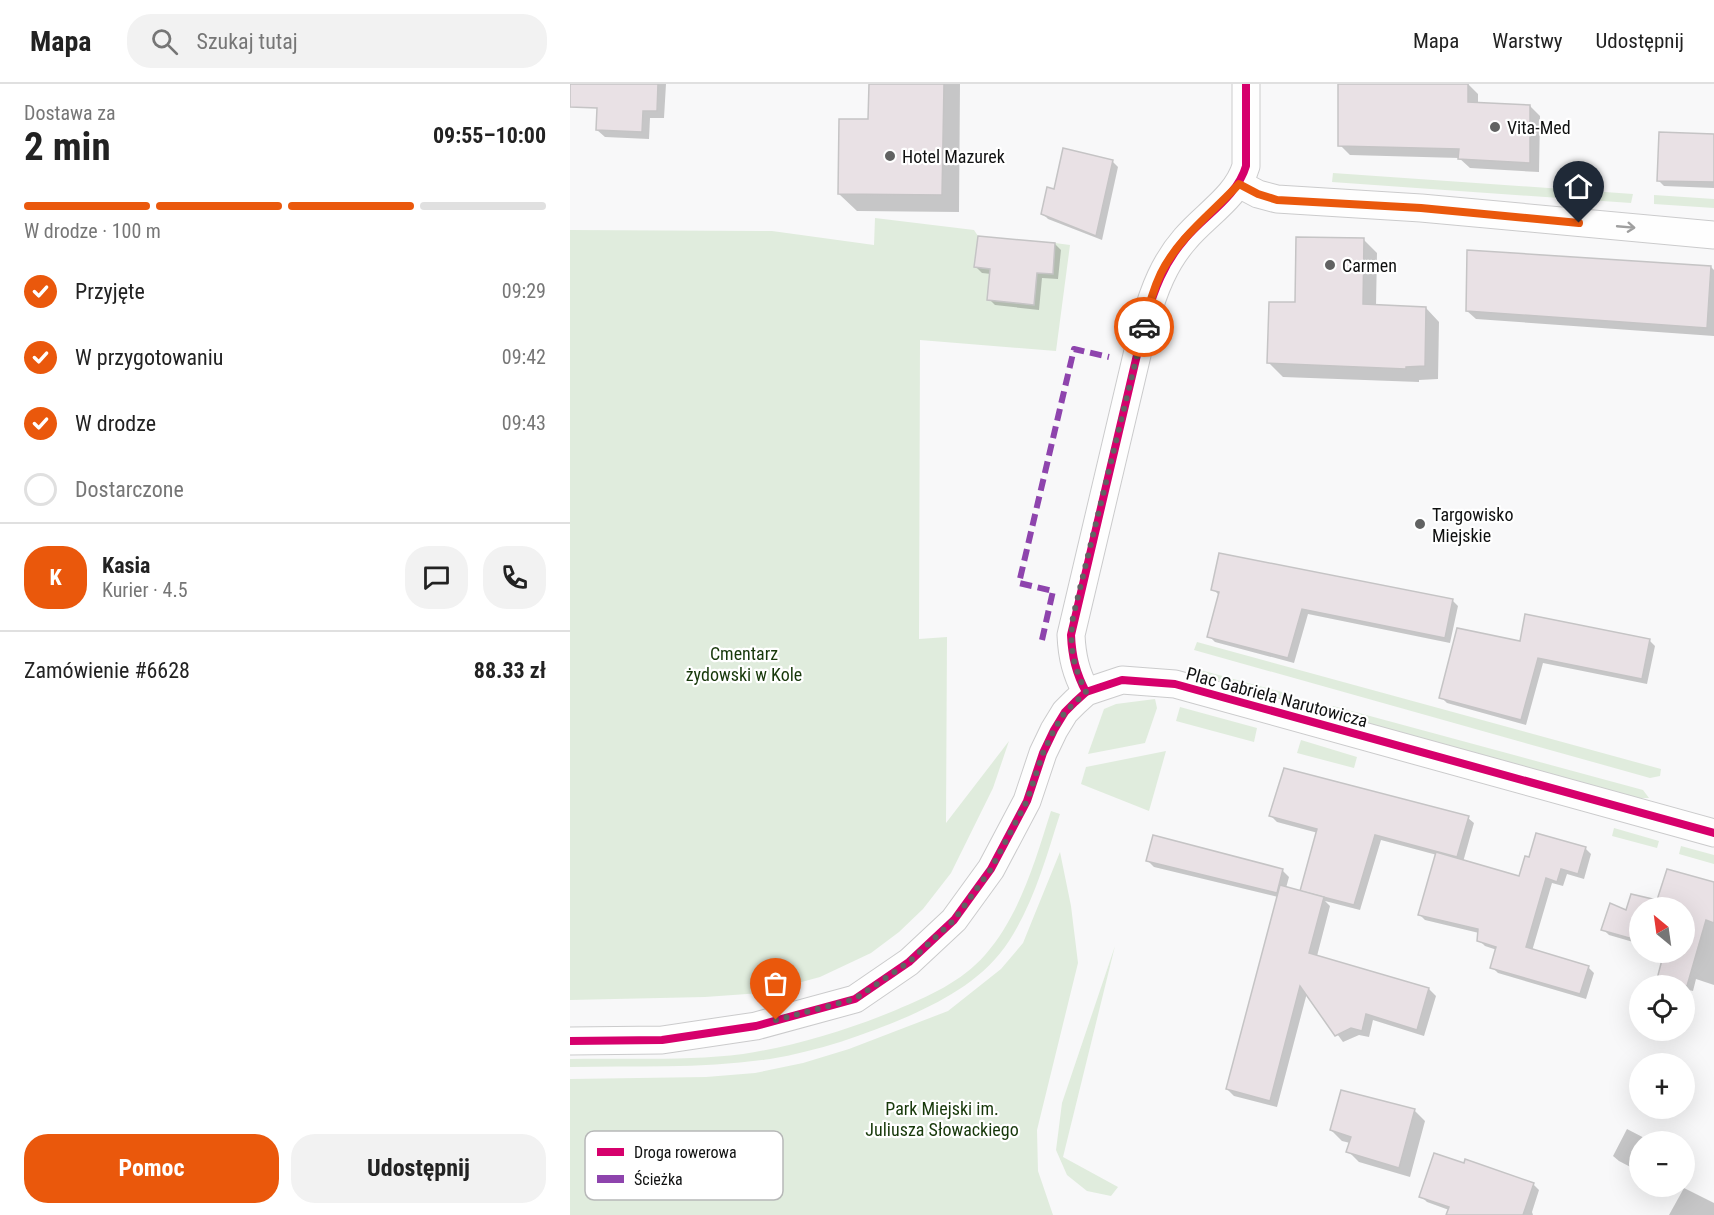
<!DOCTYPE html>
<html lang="pl">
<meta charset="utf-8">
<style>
:root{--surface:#fff;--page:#f2f2f2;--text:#222;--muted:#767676;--line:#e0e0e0;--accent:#ea580c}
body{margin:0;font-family:"Roboto Condensed",sans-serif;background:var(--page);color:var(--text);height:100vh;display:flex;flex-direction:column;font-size:22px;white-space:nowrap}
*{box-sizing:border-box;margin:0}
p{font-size:20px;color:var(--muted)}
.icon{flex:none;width:33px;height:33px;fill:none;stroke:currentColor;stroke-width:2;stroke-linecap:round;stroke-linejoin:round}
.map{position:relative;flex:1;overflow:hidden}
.drawer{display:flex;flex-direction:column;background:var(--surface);width:570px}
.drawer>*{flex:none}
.needle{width:39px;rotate:331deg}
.controls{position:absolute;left:1059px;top:813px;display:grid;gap:12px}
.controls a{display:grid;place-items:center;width:66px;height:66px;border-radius:50%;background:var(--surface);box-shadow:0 6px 24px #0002;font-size:30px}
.pin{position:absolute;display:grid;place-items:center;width:51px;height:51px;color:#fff;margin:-62px -26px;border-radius:50% 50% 50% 0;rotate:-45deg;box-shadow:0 0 6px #0007}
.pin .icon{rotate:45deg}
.courier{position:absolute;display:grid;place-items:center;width:60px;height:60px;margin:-30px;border:4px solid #ea580c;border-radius:50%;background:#fff;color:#222;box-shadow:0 2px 8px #0007}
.headline em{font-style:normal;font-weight:700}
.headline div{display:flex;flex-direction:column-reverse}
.headline{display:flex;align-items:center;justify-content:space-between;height:102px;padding:0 24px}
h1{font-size:39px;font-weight:700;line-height:45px}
.bar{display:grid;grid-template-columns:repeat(4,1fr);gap:9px 6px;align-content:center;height:72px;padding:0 24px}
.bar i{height:8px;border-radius:4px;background:var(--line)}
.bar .current{background:var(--accent)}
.bar p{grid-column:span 4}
.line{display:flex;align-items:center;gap:15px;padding:0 24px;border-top:2px solid var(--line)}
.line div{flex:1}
.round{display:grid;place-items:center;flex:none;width:63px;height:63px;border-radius:24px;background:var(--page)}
ol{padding:0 24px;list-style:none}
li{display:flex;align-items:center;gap:18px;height:66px}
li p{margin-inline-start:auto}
li .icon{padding:6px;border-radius:50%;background:var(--accent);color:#fff;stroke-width:4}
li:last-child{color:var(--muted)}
li i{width:33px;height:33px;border:3px solid var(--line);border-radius:50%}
.button{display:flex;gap:12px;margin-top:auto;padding:12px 24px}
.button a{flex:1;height:69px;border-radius:24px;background:var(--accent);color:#fff;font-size:24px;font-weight:700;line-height:69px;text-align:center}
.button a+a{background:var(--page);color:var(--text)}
header{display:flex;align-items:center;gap:36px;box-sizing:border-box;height:84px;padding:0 30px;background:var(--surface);border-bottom:2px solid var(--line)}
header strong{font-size:28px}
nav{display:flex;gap:33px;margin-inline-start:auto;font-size:21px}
.search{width:420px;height:54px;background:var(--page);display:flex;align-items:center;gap:15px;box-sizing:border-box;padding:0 21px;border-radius:24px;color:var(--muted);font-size:22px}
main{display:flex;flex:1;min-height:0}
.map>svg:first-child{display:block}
.green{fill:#e0ecdd}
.shadow{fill:#0003}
.building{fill:#e9e1e5;stroke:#c5c4c5;stroke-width:1.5}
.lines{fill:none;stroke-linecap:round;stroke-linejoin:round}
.street-casing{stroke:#cbcbcc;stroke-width:29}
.street{stroke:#fefefe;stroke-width:27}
.quiet{stroke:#8e44ad;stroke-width:6;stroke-dasharray:12 6;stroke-linecap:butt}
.cycleway-casing{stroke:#fff;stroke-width:11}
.cycleway{stroke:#d6006c;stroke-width:8}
.oneway{stroke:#9f9f9f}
.done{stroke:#616262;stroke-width:6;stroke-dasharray:0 10.8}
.route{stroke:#ea580c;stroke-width:8}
.poi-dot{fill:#616262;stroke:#fff;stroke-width:2}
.labels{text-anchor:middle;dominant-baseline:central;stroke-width:4.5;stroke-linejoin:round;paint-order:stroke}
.poi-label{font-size:18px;fill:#101111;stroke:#fff;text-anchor:start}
.park-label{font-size:18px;fill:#17380a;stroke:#fff}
.street-label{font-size:18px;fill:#101111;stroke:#fff}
.key{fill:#fff;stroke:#b7b8b8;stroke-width:1.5}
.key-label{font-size:16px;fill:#101111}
</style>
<header>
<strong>Mapa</strong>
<div class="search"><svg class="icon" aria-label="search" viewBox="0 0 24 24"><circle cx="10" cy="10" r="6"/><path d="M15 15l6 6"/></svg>Szukaj tutaj</div>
<nav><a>Mapa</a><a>Warstwy</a><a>Udostępnij</a></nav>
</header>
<main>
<section class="drawer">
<div class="headline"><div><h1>2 min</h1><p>Dostawa za</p></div><em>09:55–10:00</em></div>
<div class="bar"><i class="current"></i><i class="current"></i><i class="current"></i><i></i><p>W drodze · 100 m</p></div>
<ol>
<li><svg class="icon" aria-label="check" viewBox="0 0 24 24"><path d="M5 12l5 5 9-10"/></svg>Przyjęte<p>09:29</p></li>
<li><svg class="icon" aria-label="check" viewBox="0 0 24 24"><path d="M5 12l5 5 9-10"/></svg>W przygotowaniu<p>09:42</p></li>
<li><svg class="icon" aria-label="check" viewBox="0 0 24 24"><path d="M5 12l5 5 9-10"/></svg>W drodze<p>09:43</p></li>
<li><i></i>Dostarczone</li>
</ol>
<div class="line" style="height:108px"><b class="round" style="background:var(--accent);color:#fff">K</b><div><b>Kasia</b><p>Kurier · 4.5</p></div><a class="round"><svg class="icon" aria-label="chat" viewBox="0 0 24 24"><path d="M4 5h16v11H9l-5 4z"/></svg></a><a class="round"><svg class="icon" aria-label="phone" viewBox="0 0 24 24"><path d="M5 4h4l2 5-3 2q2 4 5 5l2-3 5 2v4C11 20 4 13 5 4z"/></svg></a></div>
<div class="line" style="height:78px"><div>Zamówienie #6628</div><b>88.33 zł</b></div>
<div class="button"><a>Pomoc</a><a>Udostępnij</a></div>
</section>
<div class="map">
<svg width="1144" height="1131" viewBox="0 0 1144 1131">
<rect width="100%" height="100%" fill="#f8f8f9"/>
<g class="green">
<polygon points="763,89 1063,110 1061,119 762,98"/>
<polygon points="1084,111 1144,115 1144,124 1084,120"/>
<polygon points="305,134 404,146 408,152 404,183 420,185 464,221 467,189 483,190 485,159 500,161 486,267 350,256 349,555 377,553 376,739 439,657 423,704 381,789 353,825 329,848 301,869 250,893 191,909 135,913 0,916 0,146 202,147 304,161"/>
<polygon points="627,558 1091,685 1090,692 1080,694 624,566"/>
<polygon points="623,584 719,610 716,619 620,593"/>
<polygon points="585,615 587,624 575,659 518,670 534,625 546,620"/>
<polygon points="763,622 1073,706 1079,714 1068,714 760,631"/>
<polygon points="610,623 687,644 684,658 606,637"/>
<polygon points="731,656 787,673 784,684 727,669"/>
<polygon points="596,667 579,727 511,700 516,683"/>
<path d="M481,727L490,730C476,774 464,818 439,857C416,893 377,915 339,932C295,951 248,967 200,975C134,985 66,982 0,983V975C55,974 119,977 173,970C225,962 278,946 326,926C359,912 391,898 415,871C450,831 465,777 481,727Z"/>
<polygon points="1044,744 1089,757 1087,764 1042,752"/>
<polygon points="1111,762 1144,771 1144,780 1109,770"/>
<polygon points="490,768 501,822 508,879 467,1046 468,1087 483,1131 0,1131 0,995 136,993 185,989 233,979 279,965 378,927 431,885 453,859"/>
<polygon points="545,862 493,1073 548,1103 541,1112 517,1107 497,1091 486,1066 492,1019"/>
</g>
<g class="shadow">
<polygon points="30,0 96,0 94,34 80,34 79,55 35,53 27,46"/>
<polygon points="300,0 390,0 389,128 287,127 269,110 300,36"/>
<polygon points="770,0 898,0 908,10 908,20 960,22 970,32 969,88 900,84 889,74 780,71 770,61"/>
<polygon points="1091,50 1144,52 1144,104 1094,102 1088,96"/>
<polygon points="542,77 548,83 532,156 478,135 472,129 485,106"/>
<polygon points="793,155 807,169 806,222 856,224 869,238 868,295 849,296 849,298 713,293 699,279 727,220"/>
<polygon points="485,160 491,166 488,195 472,194 469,226 425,221 419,215 421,190 412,189 406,183"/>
<polygon points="1141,183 1144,186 1144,252 906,235 897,227"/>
<polygon points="643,505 882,516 888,522 880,559 738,530 724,579 645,558 639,552 650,512"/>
<polygon points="1079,556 1085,562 1077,600 973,579 956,641 877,619 871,613 951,559"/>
<polygon points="701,732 898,734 904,739 893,778 950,794 1015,764 1021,770 1014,795 997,790 993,802 982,799 962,867 1018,883 1024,889 1016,915 928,889 922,883 927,866 915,862 909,856 909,849 855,836 849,830 867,771 811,756 790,826 755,817 760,822 747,872 859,905 866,912 854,952 803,936 799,953 789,951 773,958 737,909 707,1023 664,1012 657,1005 708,813 584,783 578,777 584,753 713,787 719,793 716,804 731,809 748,749 707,738"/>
<polygon points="1098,787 1144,799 1144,901 1126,895 1123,907 1114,905 1114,902 1094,901 1089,895 1096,868 1114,868 1114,824 1070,824 1070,860 1039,851 1033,845 1041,821 1057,828 1062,811 1088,818"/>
<polygon points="844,1026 855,1037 840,1093 789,1078 778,1067 780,1059 772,1057 761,1046"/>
<polygon points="1057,1045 1082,1058 1070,1058 1070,1088 1049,1077 1043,1072"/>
<polygon points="895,1081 963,1100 969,1106 962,1128 963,1131 882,1131 879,1126 857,1118 851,1112"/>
<polygon points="1114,1104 1144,1119 1144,1131 1099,1131"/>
</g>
<g class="building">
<polygon points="0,0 88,0 87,27 73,27 72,48 26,46 27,24 0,23"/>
<polygon points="299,0 374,0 372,111 268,110 269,35 298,35"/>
<polygon points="768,0 898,0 898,18 960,21 960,79 888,75 889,65 768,62"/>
<polygon points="1089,48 1144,50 1144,98 1087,97"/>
<polygon points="493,64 543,76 526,152 471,130 477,103 484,105"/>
<polygon points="408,152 485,159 483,190 467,189 464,221 417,216 420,185 404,183"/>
<polygon points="726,153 794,154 793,220 856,223 855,282 836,283 836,285 697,279 699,218 725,218"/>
<polygon points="897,166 1141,182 1137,244 896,227"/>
<polygon points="649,469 883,515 875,554 732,525 718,574 637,553 649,508 641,506"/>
<polygon points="955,530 1080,555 1072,595 968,574 951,636 869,614 887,544 950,557"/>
<polygon points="714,684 899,732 887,773 805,751 784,821 730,807 747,745 699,732"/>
<polygon points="966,749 1016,763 1008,790 991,785 987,798 976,794 956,863 1019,882 1010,910 920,884 926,863 907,857 908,845 848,831 866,768 949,792 955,772 959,773"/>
<polygon points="583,751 713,785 707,809 576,777"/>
<polygon points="1097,785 1144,798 1144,839 1136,836 1117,902 1087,895 1094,868 1114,868 1114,824 1070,824 1070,857 1031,846 1040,819 1056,826 1061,810 1087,816"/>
<polygon points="710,801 754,813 739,869 859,904 847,946 796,930 792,947 781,944 765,952 730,902 700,1017 656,1005"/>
<polygon points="771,1006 845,1025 829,1084 776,1068 781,1053 760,1046"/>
<polygon points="864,1069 894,1079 895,1075 964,1099 953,1131 876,1131 879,1123 849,1113"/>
</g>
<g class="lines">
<defs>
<g id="street">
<polyline points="669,100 688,110 707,115 851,124 1144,151"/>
<path d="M516,608C506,589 502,573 501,551L575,237C584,206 594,179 615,155C635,131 667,113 676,82V0"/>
<polyline points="0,957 92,956 186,942 285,915 339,878 384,836 421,785 457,717 473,669 484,646 495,628 505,618 516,608 552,596 605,600 1144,749"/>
</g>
</defs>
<use href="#street" class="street-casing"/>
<use href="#street" class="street"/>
<polyline class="quiet" points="472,556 483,507 449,499 504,265 539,273"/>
<defs>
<g id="cycleway">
<path d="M516,608C506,589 502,573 501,551L575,237C584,206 594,179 615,155C635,131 667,113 676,82V0"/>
<polyline points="0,957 92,956 186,942 285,915 339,878 384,836 421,785 457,717 473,669 484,646 495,628 505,618 516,608 552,596 605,600 1144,749"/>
</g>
</defs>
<use href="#cycleway" class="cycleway-casing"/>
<use href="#cycleway" class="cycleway"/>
</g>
<defs><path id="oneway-shaft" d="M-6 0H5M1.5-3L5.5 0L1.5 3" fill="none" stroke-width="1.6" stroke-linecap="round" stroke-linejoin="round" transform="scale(1.5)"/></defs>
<use class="oneway" href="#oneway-shaft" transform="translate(1056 143) rotate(5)"/>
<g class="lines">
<path class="done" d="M206,936L285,915L339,878L384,836L421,785L457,717L473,669L484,646L495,628L516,608C503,581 499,564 503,533L574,243"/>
<path class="route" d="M574,243C578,224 583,206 591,189C609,153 642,129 669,100L688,110L707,116L851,124L1009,139"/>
</g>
<g class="poi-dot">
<circle cx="925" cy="43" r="6"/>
<circle cx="320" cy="72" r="6"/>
<circle cx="760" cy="181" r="6"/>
<circle cx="850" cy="440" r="6"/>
</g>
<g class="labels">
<g class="poi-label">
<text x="937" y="43">Vita-Med</text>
<text x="332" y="72">Hotel Mazurek</text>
<text x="772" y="181">Carmen</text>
<text x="862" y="430">Targowisko<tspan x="862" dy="21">Miejskie</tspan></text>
</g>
<g class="park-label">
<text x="174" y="569">Cmentarz<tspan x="174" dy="21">żydowski w Kole</tspan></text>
<text x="372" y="1024">Park Miejski im.<tspan x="372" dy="21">Juliusza Słowackiego</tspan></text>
</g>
<g class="street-label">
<text transform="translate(707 613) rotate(15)">Plac Gabriela Narutowicza</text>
</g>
</g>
<rect x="15" y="1047" width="198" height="69" rx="9" class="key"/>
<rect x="27" y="1064" width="27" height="8" fill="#d6006c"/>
<rect x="27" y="1091" width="27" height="8" fill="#8e44ad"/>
<g class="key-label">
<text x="64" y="1074">Droga rowerowa</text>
<text x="64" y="1101">Ścieżka</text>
</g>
</svg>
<div class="controls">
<a><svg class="needle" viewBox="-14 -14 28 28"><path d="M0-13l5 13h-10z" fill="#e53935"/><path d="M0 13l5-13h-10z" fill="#767676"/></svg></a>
<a><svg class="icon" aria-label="locate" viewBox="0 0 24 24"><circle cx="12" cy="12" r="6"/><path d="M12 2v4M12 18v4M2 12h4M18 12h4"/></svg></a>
<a>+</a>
<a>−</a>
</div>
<div class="pin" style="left:206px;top:936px;background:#ea580c"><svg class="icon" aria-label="bag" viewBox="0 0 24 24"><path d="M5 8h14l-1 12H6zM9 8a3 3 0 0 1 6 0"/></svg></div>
<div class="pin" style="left:1009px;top:139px;background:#1f2937"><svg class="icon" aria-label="home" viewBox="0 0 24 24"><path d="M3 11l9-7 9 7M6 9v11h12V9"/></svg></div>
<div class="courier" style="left:574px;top:243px"><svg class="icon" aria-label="car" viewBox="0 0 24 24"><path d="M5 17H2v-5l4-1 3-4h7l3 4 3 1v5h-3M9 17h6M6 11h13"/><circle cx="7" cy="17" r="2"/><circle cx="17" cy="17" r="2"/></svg></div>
</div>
</main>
